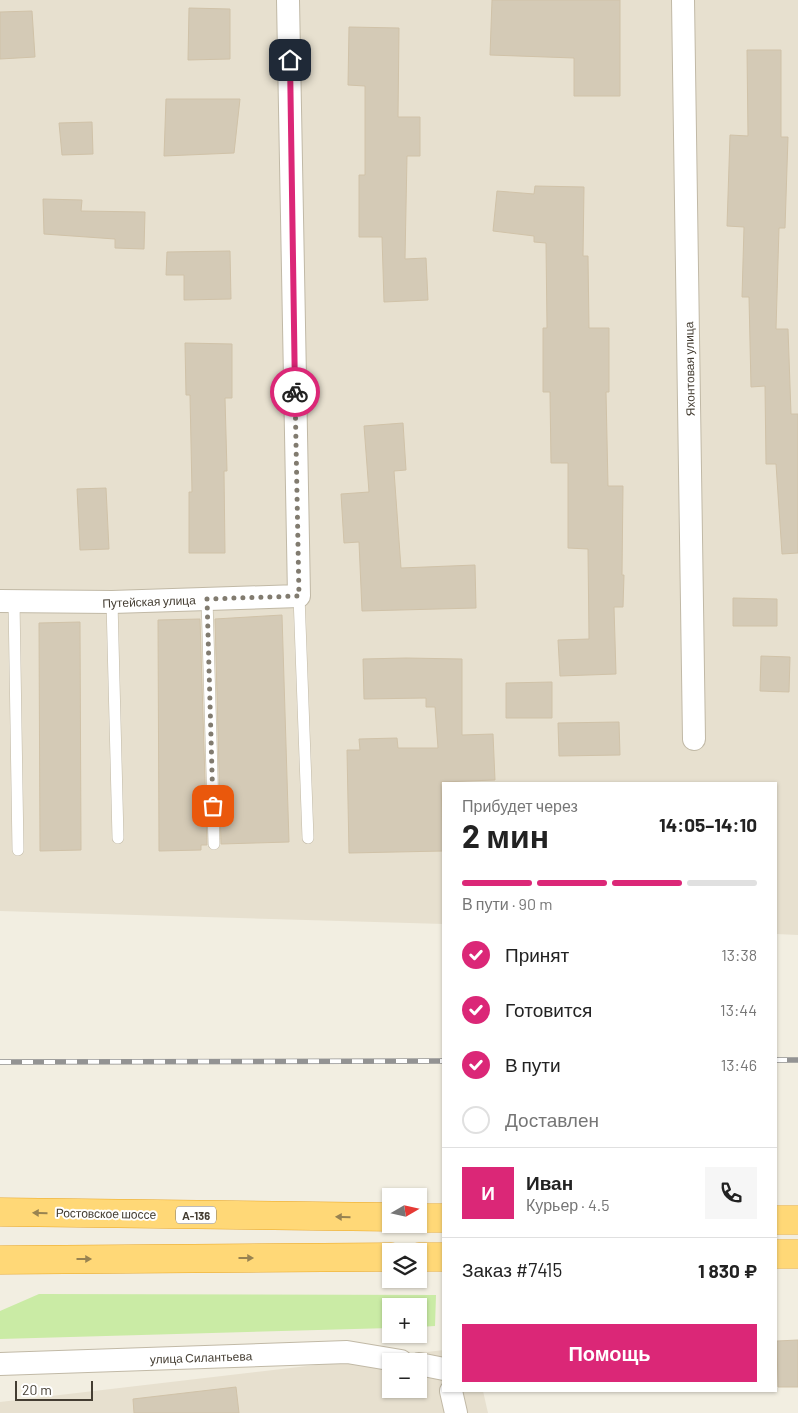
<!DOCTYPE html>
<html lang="ru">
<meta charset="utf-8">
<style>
:root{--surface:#fff;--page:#f6f6f6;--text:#222;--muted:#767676;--line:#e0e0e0;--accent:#db2777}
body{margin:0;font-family:Barlow,sans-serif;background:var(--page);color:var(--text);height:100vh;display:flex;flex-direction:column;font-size:19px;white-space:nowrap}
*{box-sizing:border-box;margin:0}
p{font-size:16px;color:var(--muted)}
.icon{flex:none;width:28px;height:28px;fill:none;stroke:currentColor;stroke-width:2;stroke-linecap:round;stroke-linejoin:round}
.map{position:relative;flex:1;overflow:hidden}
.sheet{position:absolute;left:442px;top:782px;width:335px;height:610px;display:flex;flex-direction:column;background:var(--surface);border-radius:0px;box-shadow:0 1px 4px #0004}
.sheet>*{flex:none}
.needle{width:32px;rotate:81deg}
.tools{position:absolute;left:382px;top:1188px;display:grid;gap:10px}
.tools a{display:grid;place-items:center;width:45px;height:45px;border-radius:0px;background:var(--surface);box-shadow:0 1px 4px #0004;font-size:25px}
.scale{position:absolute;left:15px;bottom:12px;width:78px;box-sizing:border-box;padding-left:5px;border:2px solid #443d32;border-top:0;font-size:14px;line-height:18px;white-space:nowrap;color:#443d32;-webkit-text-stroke:4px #fff;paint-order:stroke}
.pin{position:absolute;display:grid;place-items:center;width:42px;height:42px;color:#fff;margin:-21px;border-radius:10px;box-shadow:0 2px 8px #0006}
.courier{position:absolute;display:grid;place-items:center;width:50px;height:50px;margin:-25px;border:4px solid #db2777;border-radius:50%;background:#fff;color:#222;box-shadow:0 1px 6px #0007}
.overview em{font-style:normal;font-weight:700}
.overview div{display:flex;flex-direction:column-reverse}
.overview{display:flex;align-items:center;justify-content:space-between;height:85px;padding:0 20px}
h1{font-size:32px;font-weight:700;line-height:38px}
.bar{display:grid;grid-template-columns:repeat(4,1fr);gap:8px 5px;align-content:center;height:60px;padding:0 20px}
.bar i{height:6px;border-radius:4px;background:var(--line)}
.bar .current{background:var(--accent)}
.bar p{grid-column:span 4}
.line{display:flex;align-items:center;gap:12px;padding:0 20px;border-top:1px solid var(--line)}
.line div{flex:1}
.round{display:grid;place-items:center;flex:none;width:52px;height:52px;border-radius:0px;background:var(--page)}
ol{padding:0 20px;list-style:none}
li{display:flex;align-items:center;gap:15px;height:55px}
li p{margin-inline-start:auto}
li .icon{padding:5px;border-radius:50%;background:var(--accent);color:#fff;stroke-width:4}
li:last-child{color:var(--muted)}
li i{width:28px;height:28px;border:2px solid var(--line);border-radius:50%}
.button{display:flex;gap:10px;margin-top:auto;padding:10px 20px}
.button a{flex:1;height:58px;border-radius:0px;background:var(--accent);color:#fff;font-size:20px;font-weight:700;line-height:58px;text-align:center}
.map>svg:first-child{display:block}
.residential{fill:#e7e0cf;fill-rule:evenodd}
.green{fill:#caeba5}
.building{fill:#d4cab6;stroke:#d0c2a8}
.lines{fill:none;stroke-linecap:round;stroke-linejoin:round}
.service-casing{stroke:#c1b9a6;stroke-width:12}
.minor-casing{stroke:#c1b9a6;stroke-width:24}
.trunk-casing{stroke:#eba723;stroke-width:29}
.service{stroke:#fff;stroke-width:11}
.minor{stroke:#fff;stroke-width:22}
.trunk{stroke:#ffd877;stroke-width:28}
.rail-casing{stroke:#939393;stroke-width:5.5}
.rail{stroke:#fff;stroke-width:4;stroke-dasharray:11;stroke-linecap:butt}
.oneway{fill:#988351}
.done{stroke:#817b6f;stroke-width:5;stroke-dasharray:0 9}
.route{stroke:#db2777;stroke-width:6}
.labels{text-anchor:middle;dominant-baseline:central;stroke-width:4;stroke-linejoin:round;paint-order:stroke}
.shield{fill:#fff;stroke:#7c7770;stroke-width:1}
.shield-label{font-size:11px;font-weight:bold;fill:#443d32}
.street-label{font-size:12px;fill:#443d32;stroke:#fff}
</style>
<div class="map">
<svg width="798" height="1413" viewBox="0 0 798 1413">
<rect width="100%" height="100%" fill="#f2eee1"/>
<g class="residential">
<polygon points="0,0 798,0 798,935 776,934 776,784 444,784 444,924 0,911"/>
<path d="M444,1350V1391H483L488,1413H0V1402ZM391,1361H419V1389H391Z"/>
</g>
<polygon class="green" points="39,1294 436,1295 435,1326 419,1327 419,1306 391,1306 391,1328 0,1339 0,1311"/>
<g class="building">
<polygon points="492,0 620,0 620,96 574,96 574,58 490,55"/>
<polygon points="189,8 230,9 230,59 188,60"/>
<polygon points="32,11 35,57 0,59 0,12"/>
<polygon points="349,27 399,28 398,117 420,117 420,156 407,156 405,259 426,258 428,300 384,302 382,237 359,237 359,175 365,175 365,86 348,85"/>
<polygon points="747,50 781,50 781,137 788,137 785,228 779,228 776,329 788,329 791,414 798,414 798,553 782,554 776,464 766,464 765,386 751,387 749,297 742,297 744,227 727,226 730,135 748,136"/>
<polygon points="166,99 240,99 234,153 164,156"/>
<polygon points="92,122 93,154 62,155 59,123"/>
<polygon points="535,186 584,187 583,256 588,256 589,328 609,328 609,392 606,392 608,486 623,486 622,575 624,575 623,607 614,607 616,674 560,676 558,640 589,639 588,549 568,548 568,463 551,463 550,392 543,392 543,328 547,328 546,243 534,242 534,236 493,231 497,191 534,194"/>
<polygon points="43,199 82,200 81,211 145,212 144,249 115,248 115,239 44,234"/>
<polygon points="230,251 231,299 184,300 184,275 166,275 167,252"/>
<polygon points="185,343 232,344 232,398 225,398 227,471 224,471 225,553 189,553 189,492 192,492 190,395 186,395"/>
<polygon points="403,423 406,470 394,471 401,568 475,565 476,608 362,611 359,542 344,543 341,494 369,492 364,426"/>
<polygon points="106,488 109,549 80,550 77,489"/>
<polygon points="733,598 777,599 777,626 733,626"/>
<polygon points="282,615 289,842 221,844 215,619"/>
<polygon points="200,619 207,845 201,845 201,850 159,851 158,620"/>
<polygon points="80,622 81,850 40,851 39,623"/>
<polygon points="761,656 790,657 789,692 760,691"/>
<polygon points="406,658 462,659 462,735 493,734 495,780 441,782 443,851 349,853 347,750 360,750 359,739 397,738 398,748 438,748 435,707 426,707 426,698 364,699 363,659"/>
<polygon points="552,682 552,718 506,718 506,683"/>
<polygon points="619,722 620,755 559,756 558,723"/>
<polygon points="798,1340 798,1387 778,1387 777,1341"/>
<polygon points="236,1387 239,1413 134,1413 133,1399"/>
</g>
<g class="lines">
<defs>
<g id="service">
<polyline points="299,596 308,838"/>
<polyline points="207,599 214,844"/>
<polyline points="14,601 18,850"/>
<polyline points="112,602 118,838"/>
</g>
<g id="minor">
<polyline points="683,0 694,739"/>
<polyline points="0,601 112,602 299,596 288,0"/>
<polyline points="0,1364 347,1352 401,1361"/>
<polyline points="419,1364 444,1369"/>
<polyline points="451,1391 456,1413"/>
</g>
<g id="trunk">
<polyline points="0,1212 391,1217"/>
<polyline points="419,1218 444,1218"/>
<polyline points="776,1220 798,1220"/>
<polyline points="776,1254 798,1254"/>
<polyline points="419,1257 444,1257"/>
<polyline points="0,1260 391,1257"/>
</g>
</defs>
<use href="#service" class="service-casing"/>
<use href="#minor" class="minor-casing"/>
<use href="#trunk" class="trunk-casing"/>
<use href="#service" class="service"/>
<use href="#minor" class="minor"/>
<use href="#trunk" class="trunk"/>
<defs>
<g id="rail">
<polyline points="776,1060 798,1060"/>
<polyline points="0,1062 444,1061"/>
</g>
</defs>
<use href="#rail" class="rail-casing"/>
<use href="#rail" class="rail"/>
</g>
<defs><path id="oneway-solid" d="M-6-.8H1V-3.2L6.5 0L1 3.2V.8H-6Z" transform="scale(1.25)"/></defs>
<g class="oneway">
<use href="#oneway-solid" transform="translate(40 1213) rotate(-179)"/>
<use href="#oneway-solid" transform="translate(343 1217) rotate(-179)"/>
<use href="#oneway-solid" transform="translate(246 1258)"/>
<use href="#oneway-solid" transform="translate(84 1259)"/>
</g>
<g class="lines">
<polyline class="done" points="213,806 207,599 299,596 295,392"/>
<polyline class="route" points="290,60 295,392"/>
</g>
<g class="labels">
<rect class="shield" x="176" y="1206.5" width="40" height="17" rx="4"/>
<g class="shield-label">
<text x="196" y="1215">А-136</text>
</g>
<g class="street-label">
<text transform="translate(689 369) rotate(-91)">Яхонтовая улица</text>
<text transform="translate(149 601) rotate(-2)">Путейская улица</text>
<text transform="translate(106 1213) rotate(1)">Ростовское шоссе</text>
<text transform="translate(201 1357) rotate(-2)">улица Силантьева</text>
</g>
</g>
</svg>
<div class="tools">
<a><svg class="needle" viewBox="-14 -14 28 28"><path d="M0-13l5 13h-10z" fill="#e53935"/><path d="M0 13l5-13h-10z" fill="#767676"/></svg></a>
<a><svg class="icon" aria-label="layers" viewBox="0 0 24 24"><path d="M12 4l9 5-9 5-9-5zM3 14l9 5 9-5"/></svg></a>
<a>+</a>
<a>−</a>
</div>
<div class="scale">20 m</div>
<div class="pin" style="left:213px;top:806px;background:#ea580c"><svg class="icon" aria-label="bag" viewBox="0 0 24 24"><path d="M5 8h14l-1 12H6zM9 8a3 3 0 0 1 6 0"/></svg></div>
<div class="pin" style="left:290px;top:60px;background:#1f2937"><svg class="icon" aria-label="home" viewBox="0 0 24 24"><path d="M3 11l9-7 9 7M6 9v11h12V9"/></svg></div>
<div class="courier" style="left:295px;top:392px"><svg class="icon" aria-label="bike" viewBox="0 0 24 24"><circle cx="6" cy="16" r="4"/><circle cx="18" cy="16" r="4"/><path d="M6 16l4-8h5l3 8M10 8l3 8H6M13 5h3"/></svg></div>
<section class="sheet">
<div class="overview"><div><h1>2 мин</h1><p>Прибудет через</p></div><em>14:05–14:10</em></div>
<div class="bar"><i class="current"></i><i class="current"></i><i class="current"></i><i></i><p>В пути · 90 m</p></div>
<ol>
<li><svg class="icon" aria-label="check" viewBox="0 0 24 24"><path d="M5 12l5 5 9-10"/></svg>Принят<p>13:38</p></li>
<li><svg class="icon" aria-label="check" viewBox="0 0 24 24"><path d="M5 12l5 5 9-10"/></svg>Готовится<p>13:44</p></li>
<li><svg class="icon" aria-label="check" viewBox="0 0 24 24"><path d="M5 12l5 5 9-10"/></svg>В пути<p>13:46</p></li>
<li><i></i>Доставлен</li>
</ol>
<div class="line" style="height:90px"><b class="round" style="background:var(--accent);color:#fff">И</b><div><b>Иван</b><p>Курьер · 4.5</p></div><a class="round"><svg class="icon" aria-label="phone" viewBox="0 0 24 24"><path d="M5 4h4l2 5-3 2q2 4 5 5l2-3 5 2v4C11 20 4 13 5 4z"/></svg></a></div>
<div class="line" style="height:65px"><div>Заказ #7415</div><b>1 830 ₽</b></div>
<div class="button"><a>Помощь</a></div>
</section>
</div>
